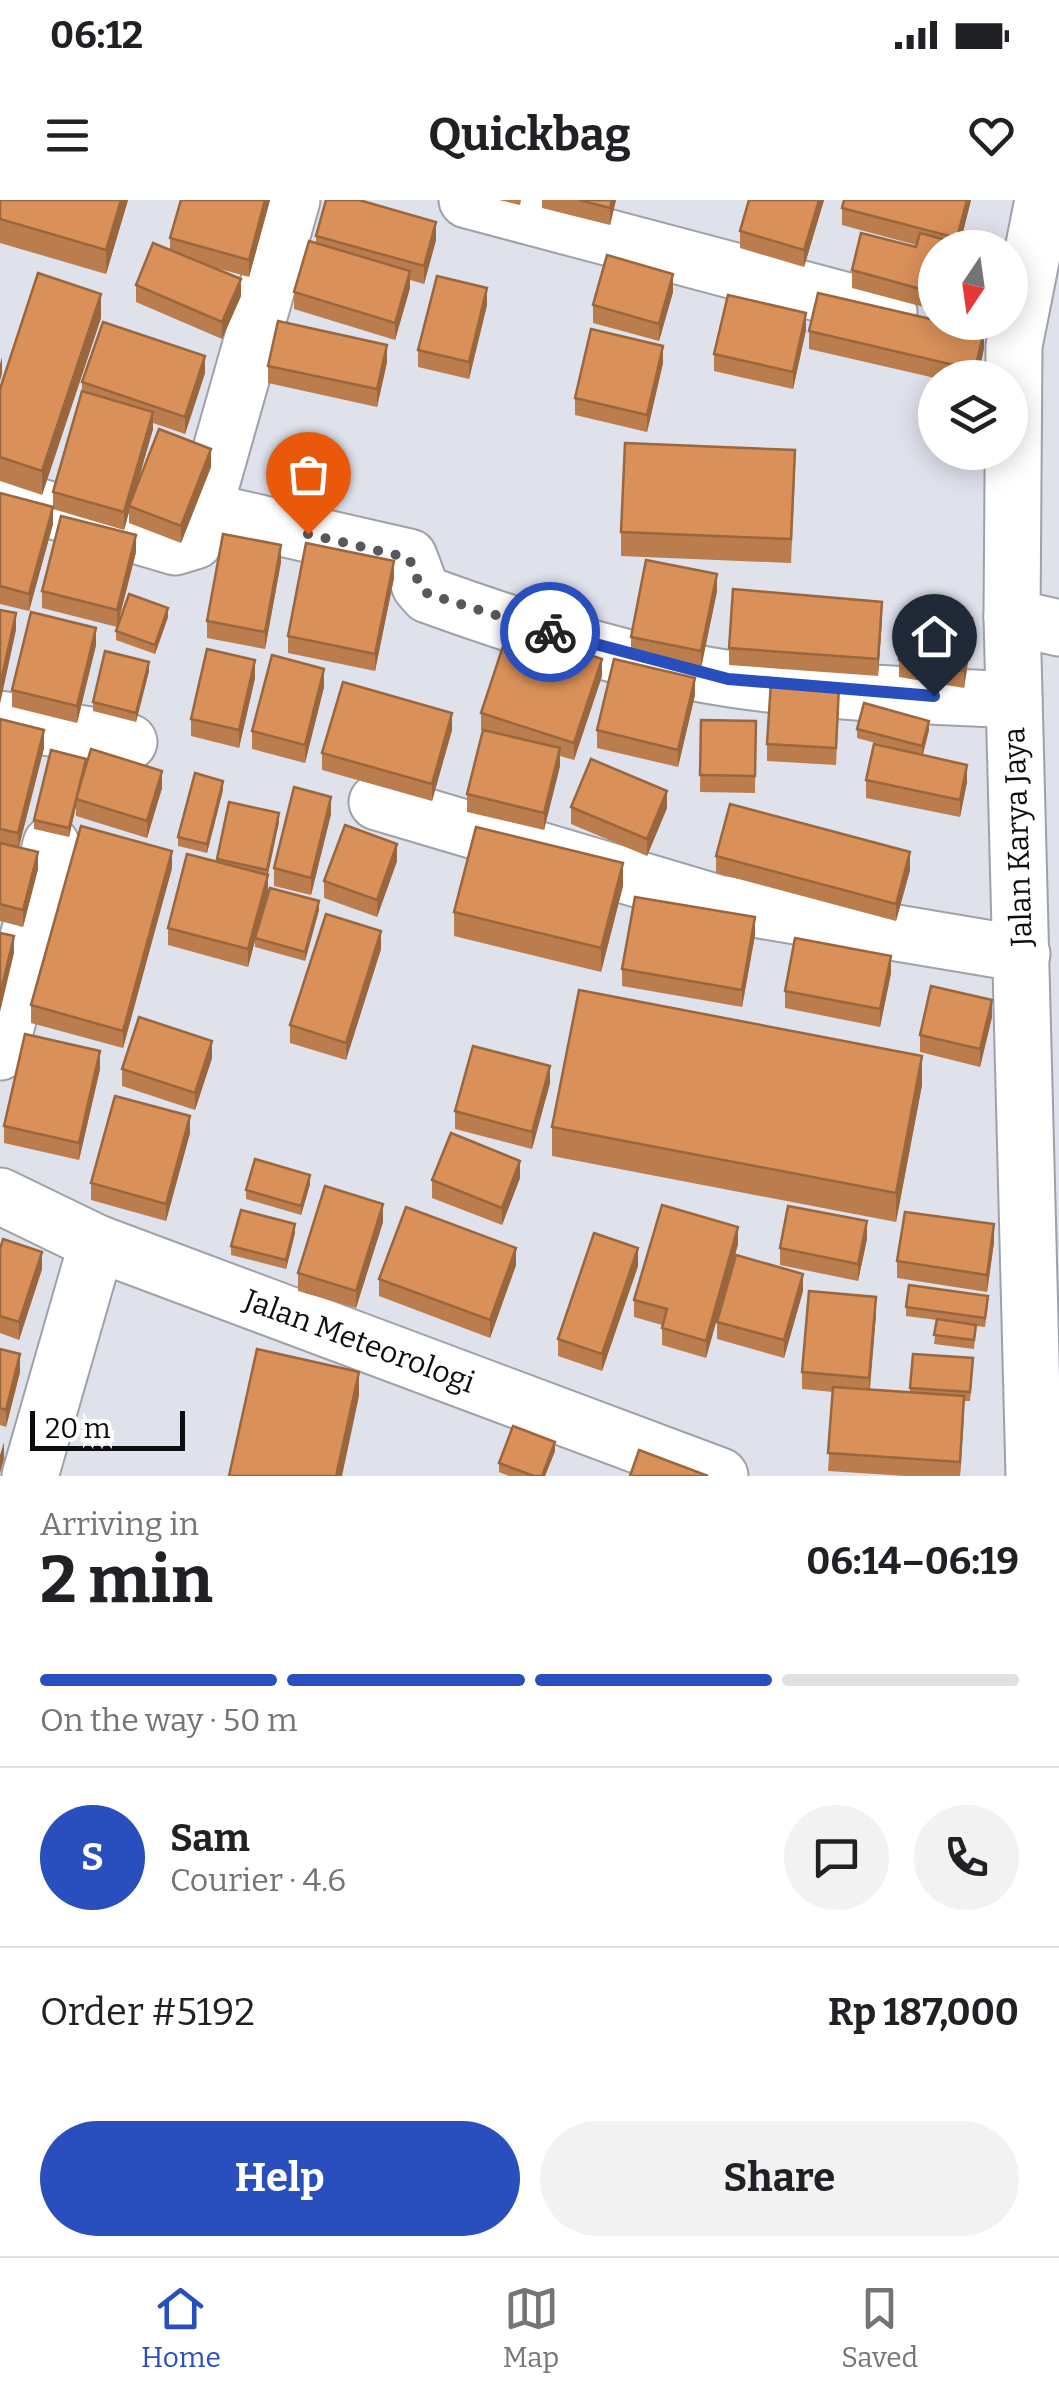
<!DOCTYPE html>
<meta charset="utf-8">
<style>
:root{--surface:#fff;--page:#f2f2f2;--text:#202124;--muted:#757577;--line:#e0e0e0;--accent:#294fbe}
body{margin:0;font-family:Bitter,serif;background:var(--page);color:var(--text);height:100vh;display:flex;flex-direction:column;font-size:38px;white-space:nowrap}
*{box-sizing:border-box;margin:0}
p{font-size:32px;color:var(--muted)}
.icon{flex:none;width:55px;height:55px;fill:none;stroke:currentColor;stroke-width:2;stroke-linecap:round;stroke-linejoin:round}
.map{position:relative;height:1276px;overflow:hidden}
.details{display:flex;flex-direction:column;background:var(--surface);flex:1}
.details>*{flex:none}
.needle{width:65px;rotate:193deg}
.controls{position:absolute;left:918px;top:30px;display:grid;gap:20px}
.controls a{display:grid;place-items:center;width:110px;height:110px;border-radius:50%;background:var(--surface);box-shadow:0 5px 25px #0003;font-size:50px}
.scale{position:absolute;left:30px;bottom:25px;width:155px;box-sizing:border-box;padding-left:10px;border:5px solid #0c0d0f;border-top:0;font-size:28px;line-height:35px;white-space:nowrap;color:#0c0d0f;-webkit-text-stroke:8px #fff;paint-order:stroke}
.pin{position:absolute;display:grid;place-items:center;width:85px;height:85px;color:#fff;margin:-102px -42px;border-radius:50% 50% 50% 0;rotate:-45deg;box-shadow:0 0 10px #0007}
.pin .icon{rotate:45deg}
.courier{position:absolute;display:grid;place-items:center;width:100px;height:100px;margin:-50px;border:8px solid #294fbe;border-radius:50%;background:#fff;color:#222;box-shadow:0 2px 12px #0007}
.overview em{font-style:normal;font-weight:700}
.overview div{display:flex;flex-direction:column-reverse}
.overview{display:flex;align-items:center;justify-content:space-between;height:170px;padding:0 40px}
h1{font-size:65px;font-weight:700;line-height:75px}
.bar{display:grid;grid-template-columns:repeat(4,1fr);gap:15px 10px;align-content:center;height:120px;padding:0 40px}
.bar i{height:12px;border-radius:8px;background:var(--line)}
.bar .active{background:var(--accent)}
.bar p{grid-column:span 4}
.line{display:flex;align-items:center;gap:25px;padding:0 40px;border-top:2px solid var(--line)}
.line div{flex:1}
.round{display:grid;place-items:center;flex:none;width:105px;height:105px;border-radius:52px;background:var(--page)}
.cta{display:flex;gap:20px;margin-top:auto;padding:20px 40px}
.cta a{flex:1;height:115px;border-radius:60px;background:var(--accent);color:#fff;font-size:40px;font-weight:700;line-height:115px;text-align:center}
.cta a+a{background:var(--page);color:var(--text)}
.status{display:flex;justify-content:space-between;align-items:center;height:70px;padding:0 50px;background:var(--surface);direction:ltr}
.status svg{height:28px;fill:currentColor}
header{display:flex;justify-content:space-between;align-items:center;height:130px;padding:0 40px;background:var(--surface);font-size:45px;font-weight:700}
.tab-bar{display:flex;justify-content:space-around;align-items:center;height:140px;border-top:2px solid var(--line);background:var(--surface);font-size:28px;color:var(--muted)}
.tab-bar a{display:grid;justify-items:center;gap:5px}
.tab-bar .active{color:var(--accent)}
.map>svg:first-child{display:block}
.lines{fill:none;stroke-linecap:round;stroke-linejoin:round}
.street-casing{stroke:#9fa1a9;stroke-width:59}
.secondary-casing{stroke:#9fa1a9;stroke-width:59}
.street{stroke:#fff;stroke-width:55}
.secondary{stroke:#fff;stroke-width:55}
.wall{fill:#bb7d4d}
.shaded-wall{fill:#99663e}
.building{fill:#da9159;stroke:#99663e;stroke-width:2.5}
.done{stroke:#56585c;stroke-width:10;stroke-dasharray:0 18}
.route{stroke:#294fbe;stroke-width:12}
.labels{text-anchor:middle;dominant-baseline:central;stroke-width:8;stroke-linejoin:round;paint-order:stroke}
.street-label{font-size:30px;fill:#0c0d0f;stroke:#fff}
</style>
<div class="status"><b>06:12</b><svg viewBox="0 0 49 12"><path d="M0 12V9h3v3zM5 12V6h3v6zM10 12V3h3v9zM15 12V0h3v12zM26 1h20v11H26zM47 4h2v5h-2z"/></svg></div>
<header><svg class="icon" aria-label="menu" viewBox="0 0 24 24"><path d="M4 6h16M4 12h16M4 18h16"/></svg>Quickbag<svg class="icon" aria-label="heart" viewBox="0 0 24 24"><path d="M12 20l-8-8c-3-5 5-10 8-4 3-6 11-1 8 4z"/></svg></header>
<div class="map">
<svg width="1059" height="1276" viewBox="0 0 1059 1276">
<rect width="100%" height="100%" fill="#dfe2eb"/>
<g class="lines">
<defs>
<g id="street">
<polyline points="467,0 889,112"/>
<polyline points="0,295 175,347 195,341 292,0"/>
<path d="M207,311L409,357L420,386L428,395C519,428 636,465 731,479C824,493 919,495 1014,500"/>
<polyline points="1012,417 1059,428"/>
<polyline points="0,519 129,542"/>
<polyline points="377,602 718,703 1022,754"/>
<polyline points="0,852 51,644"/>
<path id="s1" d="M0,996L97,1043L720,1276"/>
<polyline points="30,1276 97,1043"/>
</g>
<polyline id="secondary" points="1034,1276 1012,417 1014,146 1043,0"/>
</defs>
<use href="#street" class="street-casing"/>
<use href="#secondary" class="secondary-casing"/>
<use href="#street" class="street"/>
<use href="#secondary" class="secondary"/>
</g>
<g class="wall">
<polygon points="0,0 128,0 106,74 0,43"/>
<polygon points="181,0 270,0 249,77 209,66 241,96 222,139 136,102 136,85 170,50 170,38"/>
<polygon points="499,0 521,0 520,5"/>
<polygon points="542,0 616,0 610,25 542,8"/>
<polygon points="824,0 804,67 740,48 740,31"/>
<polygon points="971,0 960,43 935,48 935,110 852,88 852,70 916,47 916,45 842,25 842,8"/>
<polygon points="316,36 436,40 424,84 410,80 410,88 395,140 294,109 294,92 316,43"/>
<polygon points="673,92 659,141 593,123 593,105"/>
<polygon points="487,105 469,179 418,167 418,150"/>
<polygon points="101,118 42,295 0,281 0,189"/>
<polygon points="806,130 793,189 714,171 714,154"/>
<polygon points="809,131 984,148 978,178 935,178 809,149"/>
<polygon points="387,162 377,207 268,183 268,166"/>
<polygon points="663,163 647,232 575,215 575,198"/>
<polygon points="205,173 185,234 153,223 153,229 136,287 211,267 181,343 129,323 129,312 124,330 53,309 53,324 29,411 0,404 0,294 53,307 53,292 82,193 82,182"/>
<polygon points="795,274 791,363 621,356 621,332"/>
<polygon points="136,352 117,427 42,408 42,391"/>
<polygon points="281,362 265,449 207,438 207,421"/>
<polygon points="394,378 375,471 288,453 288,436"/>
<polygon points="717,391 701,468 631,454 631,437"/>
<polygon points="168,417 155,454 116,440 116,431"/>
<polygon points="882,419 878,476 729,465 729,448"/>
<polygon points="972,435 964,488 899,477 899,460"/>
<polygon points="96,445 77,523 12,507 12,490"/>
<polygon points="149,471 136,522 93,511 93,502"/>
<polygon points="602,476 574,560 560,556 560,566 544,630 467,612 467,594 483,530 481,530 481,513"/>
<polygon points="255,478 239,548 191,536 191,519"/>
<polygon points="324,487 305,563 252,549 252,531"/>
<polygon points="695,495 678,567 597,548 597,530"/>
<polygon points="839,504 836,565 767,561 767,544"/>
<polygon points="0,519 44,548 19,647 38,669 23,727 0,721"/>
<polygon points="701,520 756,521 755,593 700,592"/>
<polygon points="857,529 929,530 923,555 967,582 960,617 866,598 866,580 905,551 857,538"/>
<polygon points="452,530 432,601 322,570 322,553"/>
<polygon points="86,568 162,588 147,638 76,616 76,606 69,637 34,629 34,620"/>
<polygon points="223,590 207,653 178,646 178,637"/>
<polygon points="571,607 667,608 647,656 571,624"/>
<polygon points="331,614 311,695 274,686 274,668"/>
<polygon points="279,622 267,675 268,692 319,710 305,761 255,747 255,740 248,767 168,745 168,728 217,662 217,659"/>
<polygon points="716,656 910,670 896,721 716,673"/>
<polygon points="397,661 377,717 324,698 324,681"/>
<polygon points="172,668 123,848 31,823 31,805"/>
<polygon points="623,686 601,772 454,736 454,712"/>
<polygon points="755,735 742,807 622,786 622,769"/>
<polygon points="381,749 346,860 290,843 290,825"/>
<polygon points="891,773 880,827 785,808 785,791"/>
<polygon points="992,817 980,867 920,852 920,835"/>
<polygon points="212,858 195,910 122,886 122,869"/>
<polygon points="100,869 79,960 4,943 4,926"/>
<polygon points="550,883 532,949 455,929 455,911"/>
<polygon points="922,885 896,1022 552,956 552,927"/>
<polygon points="190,933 166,1021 91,1000 91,983"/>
<polygon points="520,978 502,1025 432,998 432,980"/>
<polygon points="310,984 301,1015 246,999 246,990"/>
<polygon points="383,1022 356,1108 298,1091 298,1073"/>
<polygon points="295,1033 286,1069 231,1055 231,1046"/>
<polygon points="867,1039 858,1081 780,1065 780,1048"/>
<polygon points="994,1042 987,1092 897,1078 897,1061"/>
<polygon points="738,1044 706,1158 662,1145 662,1125 634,1117 634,1100"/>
<polygon points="0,1049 42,1069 19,1140 0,1133"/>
<polygon points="516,1065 490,1138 379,1096 379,1079"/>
<polygon points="638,1066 602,1171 558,1156 558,1139"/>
<polygon points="803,1091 784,1158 717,1139 717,1122"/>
<polygon points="988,1105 985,1127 976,1126 974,1149 934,1144 937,1120 906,1116 906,1107"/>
<polygon points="876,1114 870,1190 910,1192 913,1154 973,1167 970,1201 964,1201 960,1276 906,1276 828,1271 833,1192 802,1189 802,1172"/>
<polygon points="0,1149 20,1172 6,1227 0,1225"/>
<polygon points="555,1251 545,1276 509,1276 499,1272 499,1263"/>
</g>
<g class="shaded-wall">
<polygon points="121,0 128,0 106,74 106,50"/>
<polygon points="265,0 270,0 249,77 249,60"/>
<polygon points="612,0 616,0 610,25 610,8"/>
<polygon points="819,0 824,0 804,67 804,50"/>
<polygon points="967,0 971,0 959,48 957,48 957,38"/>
<polygon points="436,22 436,40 424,84 424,66"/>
<polygon points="410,71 410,88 395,140 395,123"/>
<polygon points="673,74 673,92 659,141 659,124"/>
<polygon points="241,79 241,96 222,139 222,122"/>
<polygon points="487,88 487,105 469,179 469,162"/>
<polygon points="101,94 101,118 42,295 42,271"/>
<polygon points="806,113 806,130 793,189 793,172"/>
<polygon points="984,131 984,148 978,178 975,178 975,170"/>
<polygon points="387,145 387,162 377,207 377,189"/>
<polygon points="663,146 663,163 647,232 647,215"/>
<polygon points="205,156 205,173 185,234 185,217"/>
<polygon points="2,157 2,174 0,181 0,164"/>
<polygon points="153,212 153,229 131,306 129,306 129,312 124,330 124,312"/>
<polygon points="211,249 211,267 181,343 181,326"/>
<polygon points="53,307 53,324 29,411 29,394"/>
<polygon points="136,335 136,352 117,427 117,410"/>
<polygon points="281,345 281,362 265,449 265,432"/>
<polygon points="394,361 394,378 375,471 375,454"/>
<polygon points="717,374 717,391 701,468 701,451"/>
<polygon points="882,402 882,419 878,476 878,459"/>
<polygon points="168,408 168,417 155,454 155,445"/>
<polygon points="16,413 16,430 0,504 0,486"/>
<polygon points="972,418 972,435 964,488 964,471"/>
<polygon points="96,428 96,445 77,523 77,506"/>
<polygon points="602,459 602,476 574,560 574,543"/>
<polygon points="255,460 255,478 239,548 239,530"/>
<polygon points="149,462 149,471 136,522 136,513"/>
<polygon points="324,469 324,487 305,563 305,545"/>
<polygon points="695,478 695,495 678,567 678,550"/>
<polygon points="452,513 452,530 432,601 432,584"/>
<polygon points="929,521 929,530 922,556 922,546"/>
<polygon points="44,530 44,548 18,650 18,633"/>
<polygon points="560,548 560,566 544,630 544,613"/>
<polygon points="86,559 86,568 76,599 76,606 69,637 69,628"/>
<polygon points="967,565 967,582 960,617 960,600"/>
<polygon points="162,571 162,588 147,638 147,621"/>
<polygon points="223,581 223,590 207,653 207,644"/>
<polygon points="667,591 667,608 647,656 647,639"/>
<polygon points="331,597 331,614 311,695 311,678"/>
<polygon points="279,613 279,622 267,679 267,670"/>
<polygon points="397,644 397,661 377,717 377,700"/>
<polygon points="172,651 172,668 123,848 123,831"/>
<polygon points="38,652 38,669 23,727 23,710"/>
<polygon points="910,652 910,670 896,721 896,704"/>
<polygon points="623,663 623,686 601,772 601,748"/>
<polygon points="268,675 268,692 248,767 248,749"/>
<polygon points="319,701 319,710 305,761 305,752"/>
<polygon points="755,717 755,735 742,807 742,790"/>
<polygon points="381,731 381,749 346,860 346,843"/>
<polygon points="14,736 14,753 0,812 0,795"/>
<polygon points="891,756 891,773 880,827 880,809"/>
<polygon points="992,800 992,817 980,867 980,849"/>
<polygon points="212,841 212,858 195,910 195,893"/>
<polygon points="100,851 100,869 79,960 79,943"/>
<polygon points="922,856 922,885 896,1022 896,993"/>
<polygon points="550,866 550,883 532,949 532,932"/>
<polygon points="190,916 190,933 166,1021 166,1004"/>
<polygon points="520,961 520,978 502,1025 502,1008"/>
<polygon points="310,975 310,984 301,1015 301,1006"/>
<polygon points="383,1004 383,1022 356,1108 356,1091"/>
<polygon points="867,1021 867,1039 858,1081 858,1064"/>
<polygon points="295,1024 295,1033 286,1069 286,1060"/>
<polygon points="994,1024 994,1042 987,1092 987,1075"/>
<polygon points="738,1027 738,1044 706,1158 706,1141"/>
<polygon points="516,1048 516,1065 490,1138 490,1120"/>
<polygon points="638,1048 638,1066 602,1171 602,1154"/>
<polygon points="42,1052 42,1069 19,1140 19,1122"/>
<polygon points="803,1074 803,1091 784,1158 784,1140"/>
<polygon points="876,1097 876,1114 869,1195 869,1178"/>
<polygon points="20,1154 20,1172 6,1227 6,1210"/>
<polygon points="359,1172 359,1196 342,1276 336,1276"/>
<polygon points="964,1196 964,1213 960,1276 960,1262"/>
<polygon points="4,1242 4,1259 0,1273 0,1255"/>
<polygon points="555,1242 555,1251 545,1276 542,1276"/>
</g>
<g class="building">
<polygon points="0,0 121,0 106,50 0,19"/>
<polygon points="181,0 265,0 249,60 170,38"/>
<polygon points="326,0 359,0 436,22 424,66 316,36"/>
<polygon points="579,0 612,0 610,8"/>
<polygon points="749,0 819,0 804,50 740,31"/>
<polygon points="844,0 967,0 957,38 842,8"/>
<polygon points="861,33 916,47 920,33 976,48 935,48 935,93 852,70"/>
<polygon points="309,41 410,71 395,123 294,92"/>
<polygon points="153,43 241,79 222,122 136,85"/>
<polygon points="607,55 673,74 659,124 593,105"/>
<polygon points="38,73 101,94 42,271 0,257 0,189"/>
<polygon points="437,76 487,88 469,162 418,150"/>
<polygon points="818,93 935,120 935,122 947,122 984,131 975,170 809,131"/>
<polygon points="728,95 806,113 793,172 714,154"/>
<polygon points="278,121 387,145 377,189 268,166"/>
<polygon points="103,122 205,156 185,217 82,182"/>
<polygon points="591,129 663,146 647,215 575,198"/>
<polygon points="82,191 153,212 124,312 53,292"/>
<polygon points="159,229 211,249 181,326 129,306"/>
<polygon points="625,243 795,250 791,339 621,332"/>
<polygon points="0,293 53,307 29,394 0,386"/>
<polygon points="61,316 136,335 117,410 42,391"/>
<polygon points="223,334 281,345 265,432 207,421"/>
<polygon points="306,343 394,361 375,454 288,436"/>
<polygon points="646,360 717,374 701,451 631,437"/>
<polygon points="733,389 882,402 878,459 729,448"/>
<polygon points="129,394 168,408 155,445 116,431"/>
<polygon points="907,408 972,418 964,471 899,460"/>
<polygon points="0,410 16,413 0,486"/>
<polygon points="31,412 96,428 77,506 12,490"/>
<polygon points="509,428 602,459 574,543 481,513"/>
<polygon points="207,449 255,460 239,530 191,519"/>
<polygon points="105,451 149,462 136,513 93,502"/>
<polygon points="272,455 324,469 305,545 252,531"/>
<polygon points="614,459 695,478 678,550 597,530"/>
<polygon points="343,482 452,513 432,584 322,553"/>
<polygon points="771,482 839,486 836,548 767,544"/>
<polygon points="864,503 929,521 922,546 857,529"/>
<polygon points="0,519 44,530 18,633 0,629"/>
<polygon points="701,520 756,521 755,576 700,575"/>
<polygon points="483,530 560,548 544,613 467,594"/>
<polygon points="874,544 967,565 960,600 866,580"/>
<polygon points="91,549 162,571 147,621 76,599"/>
<polygon points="51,550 86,559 69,628 34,620"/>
<polygon points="591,559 667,591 647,639 571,607"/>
<polygon points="195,573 223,581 207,644 178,637"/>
<polygon points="294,587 331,597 311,678 274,668"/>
<polygon points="229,602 279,613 267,670 217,659"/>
<polygon points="730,604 910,652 896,704 716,656"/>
<polygon points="345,625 397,644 377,700 324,681"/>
<polygon points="81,626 172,651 123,831 31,805"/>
<polygon points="476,627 623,663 601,748 454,712"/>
<polygon points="0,643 38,652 23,710 0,704"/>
<polygon points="187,654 268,675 248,749 168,728"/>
<polygon points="270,688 319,701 305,752 255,738"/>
<polygon points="635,697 755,717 742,790 622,769"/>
<polygon points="326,714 381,731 346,843 290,825"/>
<polygon points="0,733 14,736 0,795"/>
<polygon points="795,738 891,756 880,809 785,791"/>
<polygon points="931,786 992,800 980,849 920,835"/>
<polygon points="579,790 922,856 896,993 552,927"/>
<polygon points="139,817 212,841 195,893 122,869"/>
<polygon points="25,834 100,851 79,943 4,926"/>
<polygon points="473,846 550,866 532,932 455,911"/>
<polygon points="115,896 190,916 166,1004 91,983"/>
<polygon points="451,933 520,961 502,1008 432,980"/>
<polygon points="255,959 310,975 301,1006 246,990"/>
<polygon points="325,986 383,1004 356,1091 298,1073"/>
<polygon points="662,1005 738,1027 706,1141 662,1128 667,1109 634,1100"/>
<polygon points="788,1006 867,1021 858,1064 780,1048"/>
<polygon points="406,1007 516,1048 490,1120 379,1079"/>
<polygon points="241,1010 295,1024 286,1060 231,1046"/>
<polygon points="905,1012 994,1024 987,1075 897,1061"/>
<polygon points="594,1033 638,1048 602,1154 558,1139"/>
<polygon points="3,1039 42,1052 19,1122 0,1116 0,1049"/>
<polygon points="736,1055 803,1074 784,1140 717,1122"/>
<polygon points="909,1085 988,1096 985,1118 906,1107"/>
<polygon points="809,1091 876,1097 869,1178 802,1172"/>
<polygon points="937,1119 976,1125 974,1140 934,1135"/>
<polygon points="0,1149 20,1154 6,1210 0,1208"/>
<polygon points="257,1149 359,1172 336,1276 229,1276"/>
<polygon points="913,1154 973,1158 970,1192 910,1188"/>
<polygon points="833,1187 964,1196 960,1262 828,1253"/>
<polygon points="513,1226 555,1242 542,1276 534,1276 499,1263"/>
<polygon points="639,1250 708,1276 630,1276"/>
</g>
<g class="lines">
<polyline class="done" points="308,334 409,358 420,386 428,394 550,432"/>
<polyline class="route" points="550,432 728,479 934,496"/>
</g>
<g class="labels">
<g class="street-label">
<text transform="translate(1018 637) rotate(-92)">Jalan Karya Jaya</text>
<text stroke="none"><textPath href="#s1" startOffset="388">Jalan Meteorologi</textPath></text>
</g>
</g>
</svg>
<div class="controls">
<a><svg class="needle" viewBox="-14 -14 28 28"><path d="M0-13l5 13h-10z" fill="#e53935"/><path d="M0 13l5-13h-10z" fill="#757577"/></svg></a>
<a><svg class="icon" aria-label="layers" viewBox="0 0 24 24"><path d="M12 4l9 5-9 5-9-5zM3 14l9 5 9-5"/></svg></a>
</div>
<div class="scale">20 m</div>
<div class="pin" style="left:308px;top:334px;background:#ea580c"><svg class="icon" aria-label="bag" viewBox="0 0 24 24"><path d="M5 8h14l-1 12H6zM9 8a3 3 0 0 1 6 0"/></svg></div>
<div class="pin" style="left:934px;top:496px;background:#1f2937"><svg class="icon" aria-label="home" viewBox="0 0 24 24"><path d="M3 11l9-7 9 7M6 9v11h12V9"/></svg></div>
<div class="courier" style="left:550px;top:432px"><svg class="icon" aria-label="bike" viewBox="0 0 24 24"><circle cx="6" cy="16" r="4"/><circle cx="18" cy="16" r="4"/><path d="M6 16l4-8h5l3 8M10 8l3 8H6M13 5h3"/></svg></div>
</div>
<section class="details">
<div class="overview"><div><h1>2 min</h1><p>Arriving in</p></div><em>06:14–06:19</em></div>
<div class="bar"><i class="active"></i><i class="active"></i><i class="active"></i><i></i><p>On the way · 50 m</p></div>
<div class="line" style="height:180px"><b class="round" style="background:var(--accent);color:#fff">S</b><div><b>Sam</b><p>Courier · 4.6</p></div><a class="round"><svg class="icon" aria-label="chat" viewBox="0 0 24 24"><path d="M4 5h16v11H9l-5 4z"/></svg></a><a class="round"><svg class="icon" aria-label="phone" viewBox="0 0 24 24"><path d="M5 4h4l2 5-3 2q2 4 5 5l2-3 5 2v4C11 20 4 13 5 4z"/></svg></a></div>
<div class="line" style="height:130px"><div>Order #5192</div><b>Rp 187,000</b></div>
<div class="cta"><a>Help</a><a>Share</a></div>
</section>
<nav class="tab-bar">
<a class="active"><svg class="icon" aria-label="home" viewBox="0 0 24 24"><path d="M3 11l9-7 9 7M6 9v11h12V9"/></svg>Home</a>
<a><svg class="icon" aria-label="map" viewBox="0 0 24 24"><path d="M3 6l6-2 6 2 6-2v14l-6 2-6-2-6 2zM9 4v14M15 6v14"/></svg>Map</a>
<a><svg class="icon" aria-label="saved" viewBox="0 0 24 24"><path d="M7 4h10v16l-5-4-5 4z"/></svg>Saved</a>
</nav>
